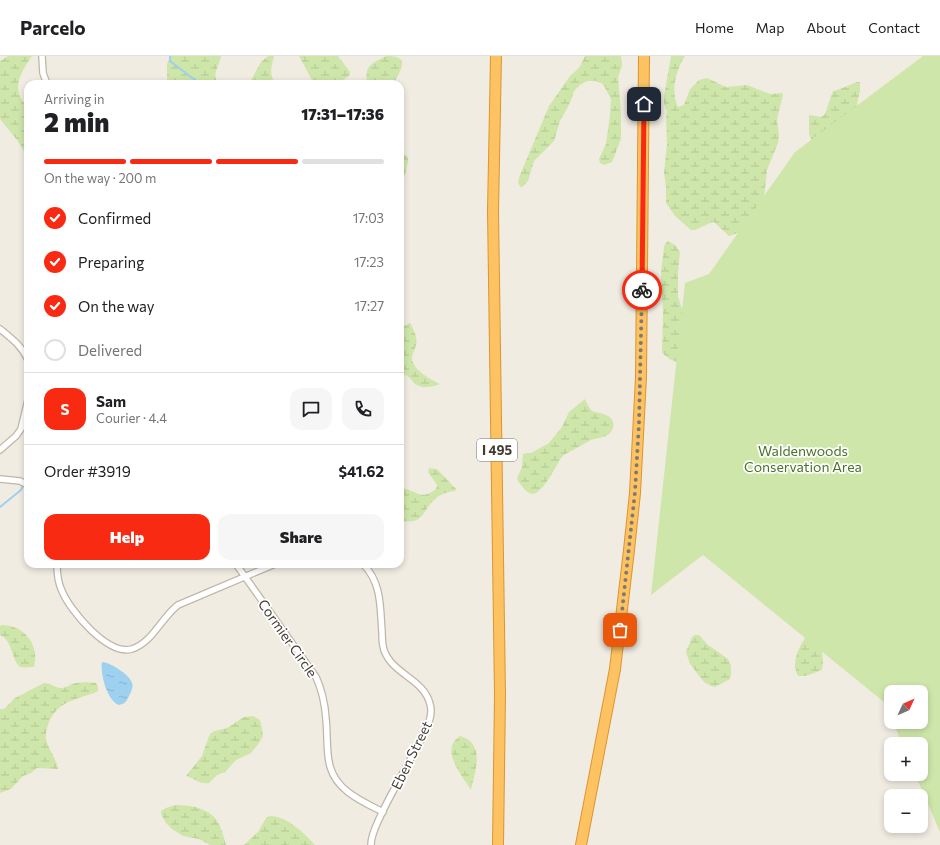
<!DOCTYPE html>
<meta charset="utf-8">
<style>
:root{--surface:#fff;--page:#f6f6f6;--text:#202124;--muted:#757577;--line:#e0e0e0;--accent:#f92a12}
body{margin:0;font-family:Commissioner,sans-serif;background:var(--page);color:var(--text);height:100vh;display:flex;flex-direction:column;font-size:15px;white-space:nowrap}
*{box-sizing:border-box;margin:0}
p{font-size:13px;color:var(--muted)}
.icon{flex:none;width:22px;height:22px;fill:none;stroke:currentColor;stroke-width:2;stroke-linecap:round;stroke-linejoin:round}
.map{position:relative;flex:1;overflow:hidden}
.panel{position:absolute;left:24px;top:24px;width:380px;height:488px;display:flex;flex-direction:column;background:var(--surface);border-radius:12px;box-shadow:0 2px 6px #0003}
.panel>*{flex:none}
.needle{width:26px;rotate:46deg}
.tools{position:absolute;left:884px;top:629px;display:grid;gap:8px}
.tools a{display:grid;place-items:center;width:44px;height:44px;border-radius:8px;background:var(--surface);box-shadow:0 2px 6px #0003;font-size:20px}
.pin{position:absolute;display:grid;place-items:center;width:34px;height:34px;color:#fff;margin:-17px;border-radius:8px;box-shadow:0 2px 6px #0006}
.courier{position:absolute;display:grid;place-items:center;width:40px;height:40px;margin:-20px;border:3px solid #f92a12;border-radius:50%;background:#fff;color:#222;box-shadow:0 1px 5px #0007}
.summary em{font-style:normal;font-weight:800}
.summary div{display:flex;flex-direction:column-reverse}
.summary{display:flex;align-items:center;justify-content:space-between;height:68px;padding:0 20px}
h1{font-size:26px;font-weight:800;line-height:30px}
.bar{display:grid;grid-template-columns:repeat(4,1fr);gap:6px 4px;align-content:center;height:48px;padding:0 20px}
.bar i{height:5px;border-radius:3px;background:var(--line)}
.bar .on{background:var(--accent)}
.bar p{grid-column:span 4}
.line{display:flex;align-items:center;gap:10px;padding:0 20px;border-top:1px solid var(--line)}
.line div{flex:1}
.round{display:grid;place-items:center;flex:none;width:42px;height:42px;border-radius:12px;background:var(--page)}
ol{padding:0 20px;list-style:none}
li{display:flex;align-items:center;gap:12px;height:44px}
li p{margin-inline-start:auto}
li .icon{padding:4px;border-radius:50%;background:var(--accent);color:#fff;stroke-width:4}
li:last-child{color:var(--muted)}
li i{width:22px;height:22px;border:2px solid var(--line);border-radius:50%}
.action{display:flex;gap:8px;margin-top:auto;padding:8px 20px}
.action a{flex:1;height:46px;border-radius:12px;background:var(--accent);color:#fff;font-size:16px;font-weight:800;line-height:46px;text-align:center}
.action a+a{background:var(--page);color:var(--text)}
header{display:flex;align-items:center;gap:24px;box-sizing:border-box;height:56px;padding:0 20px;background:var(--surface);border-bottom:1px solid var(--line)}
header strong{font-size:19px}
nav{display:flex;gap:22px;margin-inline-start:auto;font-size:14px}
.map>svg:first-child{display:block}
.wetland{fill:url(#wetland-marsh)}
.park{fill:#cee6aa}
.water{fill:url(#water-ripples)}
.lines{fill:none;stroke-linecap:round;stroke-linejoin:round}
.stream{stroke:#9dd1ef;stroke-width:2}
.minor-casing{stroke:#bfb6a8;stroke-width:8}
.motorway-casing{stroke:#dc9532;stroke-width:12}
.minor{stroke:#fff;stroke-width:5.5}
.motorway{stroke:#fdc262;stroke-width:10}
.done{stroke:#7f7a70;stroke-width:4;stroke-dasharray:0 7.2}
.route{stroke:#f92a12;stroke-width:5}
.labels{text-anchor:middle;dominant-baseline:central;stroke-width:3.5;stroke-linejoin:round;paint-order:stroke}
.shield{fill:#fff;stroke:#7b7670;stroke-width:1}
.shield-label{font-size:13px;font-weight:bold;fill:#423c33}
.park-label{font-size:14px;fill:#487327;stroke:#fff}
.street-label{font-size:14px;fill:#423c33;stroke:#fff}
</style>
<header>
<strong>Parcelo</strong>
<nav><a>Home</a><a>Map</a><a>About</a><a>Contact</a></nav>
</header>
<div class="map">
<svg width="940" height="789" viewBox="0 0 940 789">
<defs>
<pattern id="wetland-marsh" width="20" height="14" patternUnits="userSpaceOnUse"><rect width="20" height="14" fill="#cee6aa"/><path d="M1 5h8M5 5V1M11 12h8M15 12V8" fill="none" stroke="#b2c693"/></pattern>
<pattern id="water-ripples" width="26" height="14" patternUnits="userSpaceOnUse"><rect width="26" height="14" fill="#9dd1ef"/><path d="M2 4q2-2 4 0t4 0M15 11q2-2 4 0t4 0" fill="none" stroke="#88b4cd"/></pattern>
</defs>
<rect width="100%" height="100%" fill="#f1ece2"/>
<g class="wetland">
<path d="M8,0H32C20,18 10,33 28,51V102L17,84L0,63V5Z"/>
<path d="M171,0H221C220,10 210,19 220,28H167V8Z"/>
<path d="M268,0H274C271,13 269,16 275,28H249L261,6Z"/>
<polygon points="299,0 338,0 350,16 350,19 338,28 314,28"/>
<path d="M386,0C390,0 395,0 399,2C407,6 397,22 393,28H367C365,8 370,9 386,0Z"/>
<polygon points="585,0 621,0 622,10 618,21 621,54 621,83 612,106 604,109 600,107 599,103 606,88 610,59 611,43 603,28 596,25 587,25 580,29 574,35 570,47 560,65 554,85 534,105 528,125 522,131 520,130 518,127 520,119 549,50 570,20 579,12"/>
<path d="M671,0H685C676,15 670,34 678,51L684,49L690,33L699,24L707,22L726,31L747,29L770,38L782,37L783,39L777,63L779,79L778,87L767,114L763,151L741,176L729,180L714,166L710,167L695,174H691L675,160L666,147V130L664,117L667,88L666,60L667,56L664,48V40Z"/>
<path d="M857,26H860V35L856,53L811,84L809,77V59L821,61L825,58L833,35C842,33 848,29 857,26Z"/>
<polygon points="405,99 408,101 408,106 404,122 404,130 400,137 400,101"/>
<polygon points="668,185 675,189 680,196 678,216 678,241 686,265 683,308 671,304 662,297 663,257 661,216 664,191 665,188"/>
<path d="M409,267L411,268C414,275 418,282 416,289C415,293 413,297 412,301C411,313 431,324 440,328C433,331 422,333 415,328C410,323 409,318 400,318V273Z"/>
<path d="M585,343C593,361 593,353 608,360C615,364 615,373 609,378C604,382 597,382 591,384C582,389 573,394 564,399L561,402C556,410 542,439 532,438C526,437 521,429 518,425L517,422L522,411L523,398L531,397L549,387L562,371L569,356Z"/>
<path d="M429,412L437,413L457,434C450,436 442,437 436,442C423,453 423,471 400,464V432C417,433 419,446 436,433L437,429L428,416Z"/>
<path d="M2,569C24,569 40,589 34,611C30,611 24,612 21,611C12,608 13,584 0,579V570Z"/>
<polygon points="695,579 699,579 707,588 728,603 731,610 731,619 730,623 715,631 711,630 704,626 690,608 686,596 692,581"/>
<path d="M806,581H821L823,606L822,614L806,620H798C791,607 798,592 806,581Z"/>
<path d="M44,627C50,627 54,631 60,632C65,633 70,628 76,627C82,626 89,626 96,627L98,631V635L94,637C74,644 56,646 48,669C46,675 45,681 47,687C50,696 57,704 58,713L37,712L31,717L23,720L11,733L0,737V653H4L15,642Z"/>
<path d="M253,660L260,664L262,672L263,680L259,687L251,697L236,704L225,716L217,719L209,727C200,729 194,722 186,720L202,700L209,680L211,677L215,675L227,672L244,661Z"/>
<path d="M460,680C486,687 475,715 471,734C462,719 439,694 460,680Z"/>
<path d="M175,749C191,749 211,752 219,768C222,774 224,782 226,789H210L199,783L183,780L172,773L166,767L161,758V755L166,752Z"/>
<path d="M270,760C287,760 304,777 315,789H244L258,776L266,762Z"/>
</g>
<polygon class="park" points="923,0 940,0 940,776 915,718 921,718 921,688 902,688 893,666 921,666 921,636 891,636 891,661 884,646 703,499 651,539 685,227 709,218 795,96"/>
<path class="water" d="M102,606C110,606 130,619 132,627C134,631 130,638 128,642C126,646 124,648 119,649C107,645 100,617 102,606Z"/>
<g class="lines">
<g class="stream">
<polyline points="170,0 170,5 200,28"/>
<polyline points="400,294 401,295"/>
<polyline points="28,407 27,408 28,414"/>
<polyline points="0,451 21,434 28,419"/>
</g>
<defs>
<g id="minor">
<polyline points="42,0 43,17 47,28"/>
<path d="M0,273C11,282 22,290 28,304"/>
<polyline points="0,394 16,380 21,373 28,344"/>
<polyline points="0,423 20,425 28,429"/>
<path d="M57,508C57,517 58,527 62,535C70,555 108,600 132,593C153,586 161,562 178,549L275,508"/>
<path d="M236,508L316,621C322,634 325,649 326,663C329,692 322,716 348,736C358,744 371,750 383,756"/>
<path d="M363,508C382,527 380,551 382,576C382,582 382,588 384,594C392,618 424,623 430,648C434,661 425,674 420,685C407,711 392,735 380,761C376,770 371,779 371,789"/>
</g>
<g id="motorway">
<polyline points="496,0 493,155 500,639 498,789"/>
<polyline points="581,789 615,613 629,494 635,437 641,321 644,0"/>
</g>
</defs>
<use href="#minor" class="minor-casing"/>
<use href="#motorway" class="motorway-casing"/>
<use href="#minor" class="minor"/>
<use href="#motorway" class="motorway"/>
</g>
<g class="lines">
<polyline class="done" points="620,574 635,436 639,367 642,234"/>
<polyline class="route" points="642,234 644,48"/>
</g>
<g class="labels">
<rect class="shield" x="477" y="383" width="40" height="22" rx="3"/>
<g class="shield-label">
<text x="497" y="394">I 495</text>
</g>
<g class="park-label">
<text x="803" y="394">Waldenwoods<tspan x="803" dy="16">Conservation Area</tspan></text>
</g>
<g class="street-label">
<text transform="translate(288 582) rotate(55)">Cormier Circle</text>
<text transform="translate(411 699) rotate(-64)">Eben Street</text>
</g>
</g>
</svg>
<div class="tools">
<a><svg class="needle" viewBox="-14 -14 28 28"><path d="M0-13l5 13h-10z" fill="#e53935"/><path d="M0 13l5-13h-10z" fill="#757577"/></svg></a>
<a>+</a>
<a>−</a>
</div>
<div class="pin" style="left:620px;top:574px;background:#ea580c"><svg class="icon" aria-label="bag" viewBox="0 0 24 24"><path d="M5 8h14l-1 12H6zM9 8a3 3 0 0 1 6 0"/></svg></div>
<div class="pin" style="left:644px;top:48px;background:#1f2937"><svg class="icon" aria-label="home" viewBox="0 0 24 24"><path d="M3 11l9-7 9 7M6 9v11h12V9"/></svg></div>
<div class="courier" style="left:642px;top:234px"><svg class="icon" aria-label="bike" viewBox="0 0 24 24"><circle cx="6" cy="16" r="4"/><circle cx="18" cy="16" r="4"/><path d="M6 16l4-8h5l3 8M10 8l3 8H6M13 5h3"/></svg></div>
<section class="panel">
<div class="summary"><div><h1>2 min</h1><p>Arriving in</p></div><em>17:31–17:36</em></div>
<div class="bar"><i class="on"></i><i class="on"></i><i class="on"></i><i></i><p>On the way · 200 m</p></div>
<ol>
<li><svg class="icon" aria-label="check" viewBox="0 0 24 24"><path d="M5 12l5 5 9-10"/></svg>Confirmed<p>17:03</p></li>
<li><svg class="icon" aria-label="check" viewBox="0 0 24 24"><path d="M5 12l5 5 9-10"/></svg>Preparing<p>17:23</p></li>
<li><svg class="icon" aria-label="check" viewBox="0 0 24 24"><path d="M5 12l5 5 9-10"/></svg>On the way<p>17:27</p></li>
<li><i></i>Delivered</li>
</ol>
<div class="line" style="height:72px"><b class="round" style="background:var(--accent);color:#fff">S</b><div><b>Sam</b><p>Courier · 4.4</p></div><a class="round"><svg class="icon" aria-label="chat" viewBox="0 0 24 24"><path d="M4 5h16v11H9l-5 4z"/></svg></a><a class="round"><svg class="icon" aria-label="phone" viewBox="0 0 24 24"><path d="M5 4h4l2 5-3 2q2 4 5 5l2-3 5 2v4C11 20 4 13 5 4z"/></svg></a></div>
<div class="line" style="height:52px"><div>Order #3919</div><b>$41.62</b></div>
<div class="action"><a>Help</a><a>Share</a></div>
</section>
</div>
